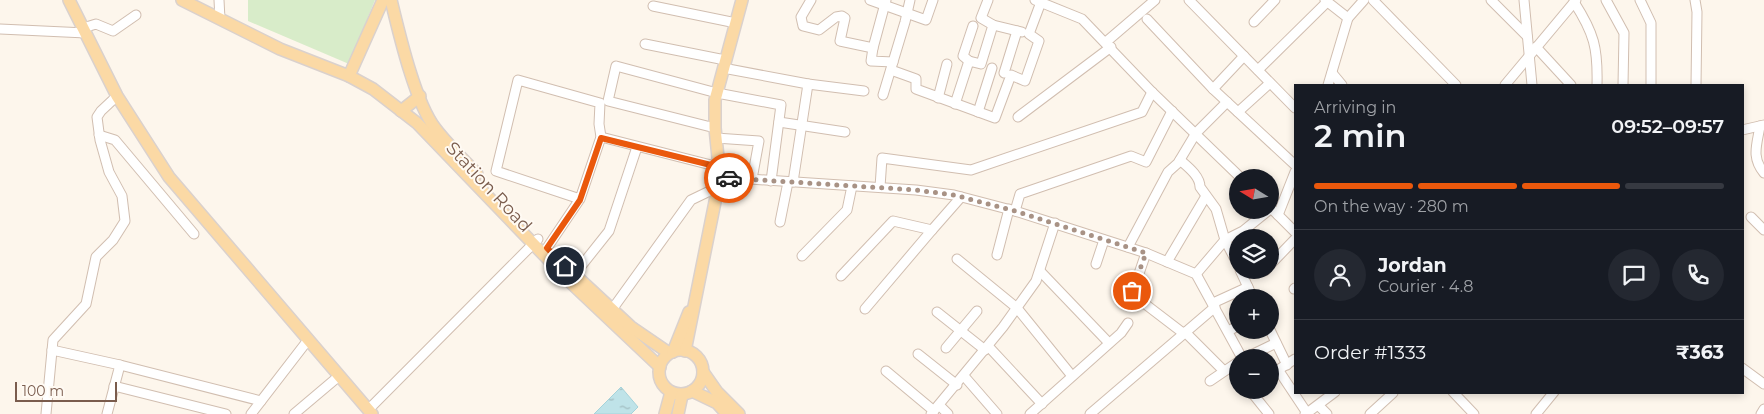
<!DOCTYPE html>
<meta charset="utf-8">
<style>
:root{--surface:#171b24;--page:#242831;--text:#f1f3f6;--muted:#9ea1a6;--line:#363941;--accent:#ea580c}
body{margin:0;font-family:Montserrat,sans-serif;background:var(--page);color:var(--text);height:100vh;display:flex;flex-direction:column;font-size:19px;white-space:nowrap}
*{box-sizing:border-box;margin:0}
p{font-size:16px;color:var(--muted)}
.icon{flex:none;width:28px;height:28px;fill:none;stroke:currentColor;stroke-width:2;stroke-linecap:round;stroke-linejoin:round}
.map{position:relative;flex:1;overflow:hidden}
.side{position:absolute;left:1294px;top:84px;width:450px;height:310px;display:flex;flex-direction:column;background:var(--surface);border-radius:0px;box-shadow:0 2px 8px #0003}
.side>*{flex:none}
.needle{width:32px;rotate:281deg}
.fabs{position:absolute;left:1229px;top:169px;display:grid;gap:10px}
.fabs a{display:grid;place-items:center;width:50px;height:50px;border-radius:50%;background:var(--surface);box-shadow:0 2px 8px #0003;font-size:25px}
.scale{position:absolute;left:15px;bottom:12px;width:102px;box-sizing:border-box;padding-left:5px;border:2px solid #7a5c4d;border-top:0;font-size:14px;line-height:18px;white-space:nowrap;color:#7a5c4d;-webkit-text-stroke:4px #fffaf3;paint-order:stroke}
.pin{position:absolute;display:grid;place-items:center;width:42px;height:42px;color:#fff;margin:-21px;border:2px solid #fff;border-radius:50%;box-shadow:0 1px 5px #0007}
.courier{position:absolute;display:grid;place-items:center;width:50px;height:50px;margin:-25px;border:4px solid #ea580c;border-radius:50%;background:#fff;color:#222;box-shadow:0 1px 6px #0007}
.summary em{font-style:normal;font-weight:600}
.summary div{display:flex;flex-direction:column-reverse}
.summary{display:flex;align-items:center;justify-content:space-between;height:85px;padding:0 20px}
h1{font-size:32px;font-weight:600;line-height:38px}
.bar{display:grid;grid-template-columns:repeat(4,1fr);gap:8px 5px;align-content:center;height:60px;padding:0 20px}
.bar i{height:6px;border-radius:4px;background:var(--line)}
.bar .selected{background:var(--accent)}
.bar p{grid-column:span 4}
.line{display:flex;align-items:center;gap:12px;padding:0 20px;border-top:1px solid var(--line)}
.line div{flex:1}
.round{display:grid;place-items:center;flex:none;width:52px;height:52px;border-radius:26px;background:var(--page)}
.map>svg:first-child{display:block}
.grass{fill:#d8ecc9}
.water{fill:url(#water-ripples);stroke:#a5d3da}
.lines{fill:none;stroke-linecap:round;stroke-linejoin:round}
.minor-casing{stroke:#d1beb0;stroke-width:11}
.major-casing{stroke:#dad1cd;stroke-width:14}
.minor{stroke:#fff;stroke-width:9}
.major{stroke:#fbd9a5;stroke-width:11}
.done{stroke:#a89285;stroke-width:5;stroke-dasharray:0 9}
.route{stroke:#ea580c;stroke-width:6}
.labels{text-anchor:middle;dominant-baseline:central;stroke-width:4;stroke-linejoin:round;paint-order:stroke}
.street-label{font-size:18px;fill:#7a5c4d;stroke:#fffaf3}
</style>
<div class="map">
<svg width="1764" height="414" viewBox="0 0 1764 414">
<defs>
<pattern id="water-ripples" width="26" height="14" patternUnits="userSpaceOnUse" patternTransform="scale(1.25)"><rect width="26" height="14" fill="#bfe3e8"/><path d="M2 4q2-2 4 0t4 0M15 11q2-2 4 0t4 0" fill="none" stroke="#a0bbbe"/></pattern>
</defs>
<rect width="100%" height="100%" fill="#fdf6ec"/>
<polygon class="grass" points="248,0 375,0 349,64 248,21"/>
<polygon class="water" points="621,387 638,407 631,414 594,414"/>
<g class="lines">
<defs>
<g id="minor">
<polyline points="219,0 220,19"/>
<polyline points="811,0 801,17 803,26 819,30 836,17 842,16 845,18 840,41 873,48 886,0"/>
<polyline points="870,0 926,20 933,0"/>
<polyline points="1035,0 1082,19 1152,92 1241,178"/>
<polyline points="1189,0 1295,108"/>
<polyline points="1325,0 1348,18"/>
<polyline points="1373,0 1456,85"/>
<polyline points="1491,0 1527,36"/>
<polyline points="1524,0 1532,85"/>
<polyline points="1606,0 1624,33 1623,85"/>
<polyline points="1640,0 1651,23 1651,85"/>
<polyline points="1695,0 1697,12 1696,85"/>
<path d="M1574,2C1594,33 1598,48 1597,85"/>
<polyline points="653,6 736,23"/>
<polyline points="1147,19 1213,89 1295,165"/>
<polyline points="1254,22 1275,0"/>
<polyline points="993,25 1022,32"/>
<polyline points="83,28 96,24 113,31 136,15"/>
<polyline points="0,29 86,33"/>
<polyline points="1106,42 1155,0"/>
<polyline points="645,44 725,60"/>
<polyline points="1536,47 1571,85"/>
<polyline points="873,48 871,61 893,62"/>
<polyline points="969,61 963,56 973,26"/>
<polyline points="723,68 808,84 793,182"/>
<polyline points="891,70 916,79 916,89 995,118 1011,75 1025,81 1039,41 1029,34 1041,2"/>
<polyline points="1258,70 1327,2 1326,0"/>
<polyline points="1004,73 1017,31"/>
<polyline points="1332,73 1342,85"/>
<polyline points="808,84 864,91"/>
<polyline points="1328,85 1348,18 1364,0"/>
<polyline points="1505,85 1576,0"/>
<polyline points="1213,89 1244,56"/>
<polyline points="883,95 905,22 910,0"/>
<polyline points="938,98 947,64"/>
<polyline points="955,104 969,61 981,64 993,25 981,18 988,0"/>
<polyline points="978,112 992,68"/>
<polyline points="1238,112 1270,83"/>
<polyline points="1018,117 1111,47"/>
<polyline points="779,122 845,132"/>
<path d="M1760,126C1757,145 1751,157 1764,173"/>
<polyline points="715,128 608,101 616,66 717,93 781,105 771,181"/>
<polyline points="1742,130 1764,125"/>
<polyline points="99,135 115,140 194,234"/>
<polyline points="601,137 719,167"/>
<polyline points="716,138 759,141 752,179"/>
<path d="M1180,160C1188,167 1200,176 1200,187L1216,209L1225,240L1238,265"/>
<polyline points="720,177 916,190 954,195 1015,211 1146,253 1196,274 1242,358"/>
<polyline points="880,187 882,158 971,170 1142,112 1152,92"/>
<polyline points="1015,211 1020,194 1131,156 1146,162 1172,111"/>
<polyline points="1274,211 1295,232"/>
<polyline points="1278,215 1295,172"/>
<polyline points="1751,217 1764,230"/>
<polyline points="780,222 788,182"/>
<polyline points="1128,247 1168,172 1178,163 1196,133 1227,102"/>
<polyline points="547,248 580,199 601,137 599,124 600,103 518,80 496,171 580,199"/>
<polyline points="1146,253 1132,294 1183,333"/>
<polyline points="997,255 1009,209"/>
<polyline points="802,256 847,210 852,186"/>
<polyline points="957,259 1017,308 1072,376"/>
<polyline points="1167,262 1206,196"/>
<polyline points="1096,264 1104,240"/>
<polyline points="1270,265 1295,239"/>
<polyline points="1240,270 1253,298"/>
<polyline points="1040,271 1109,343"/>
<polyline points="1264,271 1266,270"/>
<polyline points="1196,274 1225,240 1243,231 1269,210"/>
<polyline points="574,275 609,231 637,147"/>
<polyline points="841,276 893,221 932,230 961,197"/>
<polyline points="1294,289 1295,288"/>
<polyline points="1213,303 1248,287"/>
<polyline points="865,309 932,230"/>
<polyline points="611,311 691,200 718,187"/>
<polyline points="937,312 985,350"/>
<polyline points="1270,330 1287,365"/>
<polyline points="1228,331 1238,326"/>
<polyline points="1185,332 1224,371"/>
<polyline points="988,346 1042,404"/>
<polyline points="946,348 977,311"/>
<polyline points="52,350 120,365 107,414"/>
<polyline points="918,354 957,385"/>
<polyline points="1245,358 1276,343"/>
<polyline points="120,365 261,401"/>
<polyline points="1742,368 1764,384"/>
<polyline points="886,371 934,411"/>
<polyline points="1279,371 1307,413 1305,414"/>
<polyline points="1270,375 1295,359"/>
<polyline points="964,376 997,414"/>
<polyline points="1210,381 1238,362"/>
<polyline points="114,386 226,414"/>
<polyline points="1253,390 1253,394 1269,414"/>
<polyline points="1453,392 1474,414"/>
<polyline points="939,405 948,414"/>
<polyline points="1319,406 1327,414"/>
<polyline points="368,410 538,239"/>
<polyline points="1307,413 1335,392"/>
<polyline points="46,414 53,340 86,304 96,257 113,240 125,221 122,196 109,172 100,140 97,117 101,111 117,96"/>
<polyline points="251,414 308,340"/>
<polyline points="294,414 339,376"/>
<polyline points="931,414 1003,327 1036,281 1055,223"/>
<polyline points="1030,414 1121,333 1128,323"/>
<polyline points="1090,414 1215,307"/>
<polyline points="1370,414 1393,393"/>
<polyline points="1536,414 1554,392"/>
<polyline points="1761,414 1764,409"/>
</g>
<g id="major">
<polyline points="69,0 117,96 169,177 372,414"/>
<polyline points="182,0 280,49 349,76 373,89 417,123 570,282 660,367"/>
<path d="M391,0C399,33 415,102 435,128C447,144 463,159 477,174"/>
<polyline points="349,76 383,0"/>
<polyline points="401,111 420,96"/>
<polyline points="562,263 631,327 669,353"/>
<circle cx="681" cy="372" r="22"/>
<polyline points="685,351 720,177 715,128 715,100 742,0"/>
<polyline points="673,352 689,312"/>
<polyline points="703,372 717,392 739,414"/>
<polyline points="692,391 717,403 727,414"/>
<polyline points="665,414 671,392"/>
<polyline points="678,414 682,395"/>
</g>
</defs>
<use href="#minor" class="minor-casing"/>
<use href="#major" class="major-casing"/>
<use href="#minor" class="minor"/>
<use href="#major" class="major"/>
</g>
<g class="lines">
<polyline class="done" points="729,178 916,190 954,195 1015,211 1146,253 1132,291"/>
<polyline class="route" points="565,266 547,248 580,200 601,138 719,167 720,177 729,178"/>
</g>
<g class="labels">
<g class="street-label">
<text transform="translate(489 187) rotate(47)">Station Road</text>
</g>
</g>
</svg>
<div class="fabs">
<a><svg class="needle" viewBox="-14 -14 28 28"><path d="M0-13l5 13h-10z" fill="#e53935"/><path d="M0 13l5-13h-10z" fill="#9ea1a6"/></svg></a>
<a><svg class="icon" aria-label="layers" viewBox="0 0 24 24"><path d="M12 4l9 5-9 5-9-5zM3 14l9 5 9-5"/></svg></a>
<a>+</a>
<a>−</a>
</div>
<div class="scale">100 m</div>
<div class="pin" style="left:1132px;top:291px;background:#ea580c"><svg class="icon" aria-label="bag" viewBox="0 0 24 24"><path d="M5 8h14l-1 12H6zM9 8a3 3 0 0 1 6 0"/></svg></div>
<div class="pin" style="left:565px;top:266px;background:#1f2937"><svg class="icon" aria-label="home" viewBox="0 0 24 24"><path d="M3 11l9-7 9 7M6 9v11h12V9"/></svg></div>
<div class="courier" style="left:729px;top:178px"><svg class="icon" aria-label="car" viewBox="0 0 24 24"><path d="M5 17H2v-5l4-1 3-4h7l3 4 3 1v5h-3M9 17h6M6 11h13"/><circle cx="7" cy="17" r="2"/><circle cx="17" cy="17" r="2"/></svg></div>
<section class="side">
<div class="summary"><div><h1>2 min</h1><p>Arriving in</p></div><em>09:52–09:57</em></div>
<div class="bar"><i class="selected"></i><i class="selected"></i><i class="selected"></i><i></i><p>On the way · 280 m</p></div>
<div class="line" style="height:90px"><a class="round"><svg class="icon" aria-label="person" viewBox="0 0 24 24"><circle cx="12" cy="8" r="4"/><path d="M4 21q1-7 8-7t8 7"/></svg></a><div><b>Jordan</b><p>Courier · 4.8</p></div><a class="round"><svg class="icon" aria-label="chat" viewBox="0 0 24 24"><path d="M4 5h16v11H9l-5 4z"/></svg></a><a class="round"><svg class="icon" aria-label="phone" viewBox="0 0 24 24"><path d="M5 4h4l2 5-3 2q2 4 5 5l2-3 5 2v4C11 20 4 13 5 4z"/></svg></a></div>
<div class="line" style="height:65px"><div>Order #1333</div><b>₹363</b></div>
</section>
</div>
